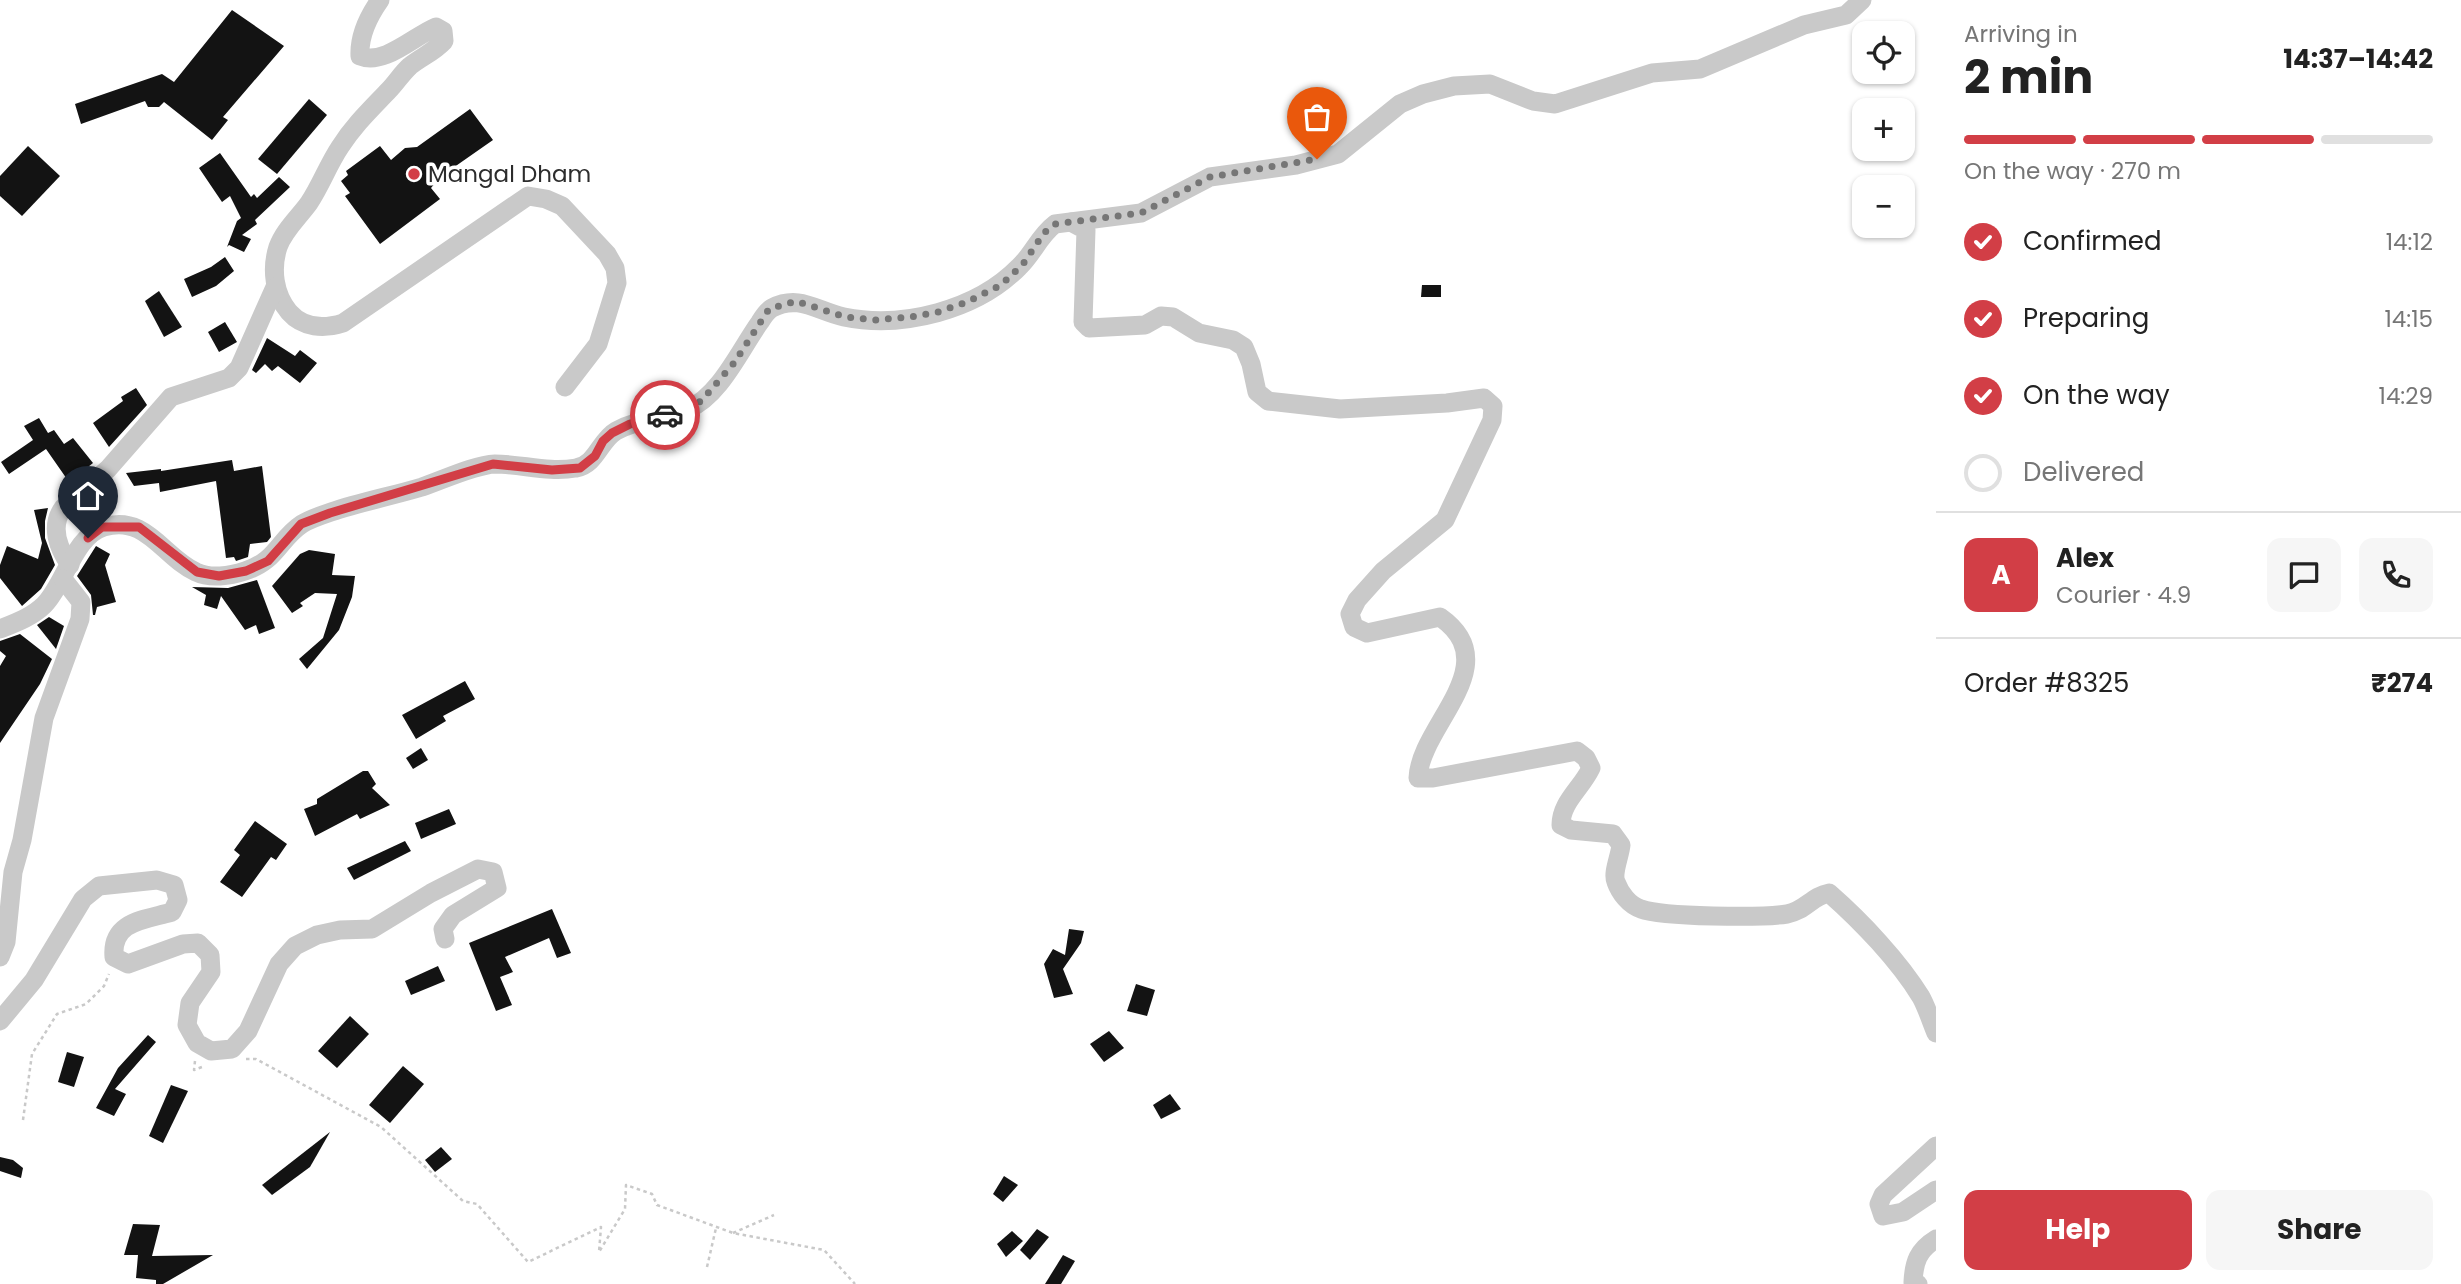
<!DOCTYPE html>
<meta charset="utf-8">
<style>
:root{--surface:#fff;--page:#f6f6f6;--text:#222;--muted:#767676;--line:#e0e0e0;--accent:#d23e46}
body{margin:0;font-family:Poppins,sans-serif;background:var(--page);color:var(--text);height:100vh;display:flex;flex-direction:column;font-size:26px;white-space:nowrap}
*{box-sizing:border-box;margin:0}
p{font-size:23px;color:var(--muted)}
.icon{flex:none;width:38px;height:38px;fill:none;stroke:currentColor;stroke-width:2;stroke-linecap:round;stroke-linejoin:round}
.map{position:relative;flex:1;overflow:hidden}
.panel{display:flex;flex-direction:column;background:var(--surface);width:525px}
.panel>*{flex:none}
.controls{position:absolute;left:1852px;top:21px;display:grid;gap:14px}
.controls a{display:grid;place-items:center;width:63px;height:63px;border-radius:14px;background:var(--surface);box-shadow:0 2px 5px #0004;font-size:35px}
.pin{position:absolute;display:grid;place-items:center;width:60px;height:60px;color:#fff;margin:-72px -30px;border-radius:50% 50% 50% 0;rotate:-45deg;box-shadow:0 0 7px #0007}
.pin .icon{rotate:45deg}
.courier{position:absolute;display:grid;place-items:center;width:70px;height:70px;margin:-35px;border:5px solid #d23e46;border-radius:50%;background:#fff;color:#222;box-shadow:0 2px 9px #0007}
.overview em{font-style:normal;font-weight:700}
.overview div{display:flex;flex-direction:column-reverse}
.overview{display:flex;align-items:center;justify-content:space-between;height:119px;padding:0 28px}
h1{font-size:46px;font-weight:700;line-height:52px}
.bar{display:grid;grid-template-columns:repeat(4,1fr);gap:10px 7px;align-content:center;height:84px;padding:0 28px}
.bar i{height:9px;border-radius:5px;background:var(--line)}
.bar .active{background:var(--accent)}
.bar p{grid-column:span 4}
.line{display:flex;align-items:center;gap:18px;padding:0 28px;border-top:2px solid var(--line)}
.line div{flex:1}
.round{display:grid;place-items:center;flex:none;width:74px;height:74px;border-radius:14px;background:var(--page)}
ol{padding:0 28px;list-style:none}
li{display:flex;align-items:center;gap:21px;height:77px}
li p{margin-inline-start:auto}
li .icon{padding:7px;border-radius:50%;background:var(--accent);color:#fff;stroke-width:4}
li:last-child{color:var(--muted)}
li i{width:38px;height:38px;border:4px solid var(--line);border-radius:50%}
.cta{display:flex;gap:14px;margin-top:auto;padding:14px 28px}
.cta a{flex:1;height:80px;border-radius:14px;background:var(--accent);color:#fff;font-size:28px;font-weight:700;line-height:80px;text-align:center}
.cta a+a{background:var(--page);color:var(--text)}
main{display:flex;flex:1;min-height:0}
.map>svg:first-child{display:block}
.building{fill:#131313}
.lines{fill:none;stroke-linecap:round;stroke-linejoin:round}
.path{stroke:#c9c9c9;stroke-width:2.5;stroke-dasharray:3.5 3.5;stroke-linecap:butt}
.minor{stroke:#c9c9c9;stroke-width:19}
.done{stroke:#767676;stroke-width:7;stroke-dasharray:0 12.6}
.route{stroke:#d23e46;stroke-width:9}
.poi-dot{fill:#d23e46;stroke:#fff;stroke-width:2.5}
.labels{text-anchor:middle;dominant-baseline:central;stroke-width:7;stroke-linejoin:round;paint-order:stroke}
.poi-label{font-size:23px;fill:#2c2c2c;stroke:#fff;text-anchor:start}
</style>
<main>
<div class="map">
<svg width="1936" height="1284" viewBox="0 0 1936 1284">
<rect width="100%" height="100%" fill="#fff"/>
<g class="building">
<polygon points="232,10 284,46 223,117 228,120 212,140 164,102 159,107 148,107 145,101 81,124 75,104 162,74 174,82"/>
<polygon points="309,99 327,115 277,174 258,159"/>
<polygon points="470,109 493,140 440,177 431,188 440,199 380,244 345,196 350,193 341,181 348,175 346,171 380,146 391,160 405,148 417,147"/>
<polygon points="28,146 60,176 22,216 0,196 0,176"/>
<polygon points="220,153 251,197 254,194 257,198 279,177 290,187 255,220 257,224 242,235 251,239 244,252 229,245 227,247 237,221 241,218 230,196 222,202 199,168"/>
<polygon points="225,257 234,271 216,286 192,297 184,279 211,267"/>
<polygon points="1422,285 1441,285 1441,297 1421,297"/>
<polygon points="159,291 182,327 164,337 145,301"/>
<polygon points="225,322 237,342 219,352 208,332"/>
<polygon points="267,338 295,356 300,350 317,363 300,383 278,366 272,371 265,364 256,373 252,370"/>
<polygon points="136,388 147,405 109,447 93,423 123,401 121,397"/>
<polygon points="39,418 48,433 54,430 64,444 73,438 93,463 69,482 46,449 9,474 1,462 33,440 24,426"/>
<polygon points="232,460 234,471 262,466 271,537 267,542 250,544 248,557 236,561 234,557 226,558 216,481 160,492 159,483 134,486 126,473 161,469 161,471"/>
<polygon points="48,508 45,521 45,538 55,565 41,589 22,606 0,578 0,565 7,546 38,559 42,543 34,510"/>
<polygon points="96,546 110,554 105,565 116,602 97,607 95,615 93,615 91,595 77,576"/>
<polygon points="309,550 335,554 332,575 355,576 352,597 339,630 307,669 299,659 323,638 337,594 315,593 300,603 303,606 292,613 272,586 300,554"/>
<polygon points="257,580 275,628 259,634 256,625 245,630 221,596 217,609 204,605 206,595 192,587 228,588"/>
<polygon points="49,617 64,626 56,649 37,625"/>
<polygon points="20,634 52,659 40,684 0,743 0,666 6,656 0,651 0,641"/>
<polygon points="465,681 475,699 443,716 446,721 416,739 402,715"/>
<polygon points="421,748 428,760 413,769 406,758"/>
<polygon points="363,771 368,771 376,784 372,788 390,805 360,819 357,814 315,836 304,809 317,804 317,799"/>
<polygon points="449,809 456,824 421,839 415,823"/>
<polygon points="255,821 287,844 276,860 271,857 242,897 220,882 240,855 234,850"/>
<polygon points="405,841 411,851 354,880 347,868"/>
<polygon points="552,909 571,953 557,958 549,938 505,957 513,972 500,977 512,1005 496,1011 469,943"/>
<polygon points="1069,929 1084,931 1081,943 1063,969 1073,994 1054,998 1044,964 1053,949 1065,955"/>
<polygon points="438,966 445,981 411,995 405,981"/>
<polygon points="1136,984 1155,990 1147,1016 1127,1011"/>
<polygon points="350,1016 369,1034 337,1068 318,1051"/>
<polygon points="1109,1031 1124,1048 1104,1062 1090,1044"/>
<polygon points="148,1035 156,1042 115,1089 126,1094 114,1116 96,1108 118,1068"/>
<polygon points="67,1052 84,1057 74,1087 58,1082"/>
<polygon points="403,1066 424,1084 390,1123 369,1105"/>
<polygon points="171,1085 188,1091 163,1143 149,1136"/>
<polygon points="1170,1094 1181,1109 1161,1119 1153,1105"/>
<polygon points="330,1132 310,1167 272,1195 262,1185"/>
<polygon points="441,1147 452,1159 435,1172 425,1160"/>
<polygon points="0,1157 13,1160 23,1168 21,1178 0,1171"/>
<polygon points="1004,1176 1018,1185 1003,1202 993,1194"/>
<polygon points="133,1224 160,1225 152,1256 213,1255 163,1284 156,1284 156,1280 136,1278 138,1255 124,1255"/>
<polygon points="1037,1229 1049,1237 1030,1260 1020,1250"/>
<polygon points="1012,1231 1023,1241 1006,1257 997,1244"/>
<polygon points="1063,1255 1075,1261 1061,1284 1045,1284"/>
</g>
<g class="lines">
<g class="path">
<polyline points="246,1059 256,1059 381,1127 463,1201 477,1204 528,1262 601,1227 599,1252 625,1209 626,1185 652,1194 657,1205 733,1233 824,1250 855,1284"/>
<polyline points="195,1061 194,1070 202,1067"/>
<polyline points="23,1120 32,1054 57,1014 86,1004 104,986 109,974"/>
<polyline points="733,1233 774,1215"/>
<polyline points="707,1267 716,1228"/>
</g>
<g class="minor">
<path d="M380,0C368,17 359,36 360,56C384,66 414,36 436,27L443,31L444,41C434,52 421,57 410,66C402,73 396,83 389,90C371,109 354,125 340,147C328,165 321,185 309,203C299,217 284,230 278,247C271,269 274,294 289,312C303,328 324,329 343,323L528,196L546,199L562,206L607,254L615,268L617,283L598,344L565,387"/>
<path d="M1071,222L1086,230L1083,322L1089,328L1145,325L1161,316L1173,317L1199,333L1233,340L1244,347L1251,364L1257,392L1268,401L1340,409L1447,403L1484,398L1493,406L1492,420L1445,520L1383,571L1357,600L1350,614L1354,627L1367,633L1440,617C1508,665 1420,725 1418,778H1433L1577,751L1586,758L1591,768C1581,789 1561,802 1561,825L1571,830L1613,834L1621,845C1620,856 1612,873 1616,882C1620,893 1629,905 1641,909C1663,917 1762,918 1787,914C1805,911 1812,896 1829,893C1861,921 1899,961 1921,997C1927,1008 1931,1021 1936,1033"/>
<path d="M70,565C58,548 50,526 63,508L108,469L171,397L229,378L239,368L275,287"/>
<path d="M0,629C15,623 32,617 44,605C65,584 74,536 104,527C146,514 163,557 196,572C210,579 230,576 245,571C277,561 279,539 302,524C310,519 322,515 331,512C361,502 392,496 422,487C443,480 474,465 495,464C522,464 548,473 576,468C596,465 600,440 616,431C639,418 665,419 688,409C720,396 741,348 760,322C763,317 767,311 772,308C799,294 817,311 844,317C903,329 977,310 1019,267C1033,254 1039,236 1055,224L1141,213L1210,177L1296,165L1338,154L1400,104L1423,94L1454,86L1490,84L1533,101L1555,104L1652,73L1700,69L1804,25L1846,15L1862,0"/>
<polyline points="0,957 6,942 13,872 22,840 44,718 80,619 81,602 63,579"/>
<path d="M0,1021L34,980L83,899L99,886L157,880L174,885L178,900L172,912C144,920 111,921 114,957L128,964L183,944L198,943L210,955L211,972L190,1003L187,1025L197,1043L211,1051L232,1049L248,1031L279,964L295,946L317,935L340,930L372,929L431,893L478,869L493,872L497,888L453,915L443,929L445,939"/>
<polyline points="1936,1146 1883,1195 1879,1204 1883,1216 1903,1212 1936,1190"/>
<path d="M1918,1284L1913,1282C1914,1262 1918,1250 1936,1239"/>
</g>
</g>
<g class="lines">
<polyline class="done" points="665,415 690,409 702,400 734,363 769,309 796,301 845,317 875,320 910,317 938,312 967,302 1001,285 1023,264 1044,233 1055,224 1141,213 1210,177 1317,159"/>
<polyline class="route" points="88,538 102,527 139,527 197,572 219,576 246,571 268,561 301,524 330,513 493,464 552,470 580,468 595,456 603,441 612,433 630,424 665,415"/>
</g>
<circle class="poi-dot" cx="414" cy="174" r="7"/>
<g class="labels">
<g class="poi-label">
<text x="428" y="174">Mangal Dham</text>
</g>
</g>
</svg>
<div class="controls">
<a><svg class="icon" aria-label="locate" viewBox="0 0 24 24"><circle cx="12" cy="12" r="6"/><path d="M12 2v4M12 18v4M2 12h4M18 12h4"/></svg></a>
<a>+</a>
<a>−</a>
</div>
<div class="pin" style="left:1317px;top:159px;background:#ea580c"><svg class="icon" aria-label="bag" viewBox="0 0 24 24"><path d="M5 8h14l-1 12H6zM9 8a3 3 0 0 1 6 0"/></svg></div>
<div class="pin" style="left:88px;top:538px;background:#1f2937"><svg class="icon" aria-label="home" viewBox="0 0 24 24"><path d="M3 11l9-7 9 7M6 9v11h12V9"/></svg></div>
<div class="courier" style="left:665px;top:415px"><svg class="icon" aria-label="car" viewBox="0 0 24 24"><path d="M5 17H2v-5l4-1 3-4h7l3 4 3 1v5h-3M9 17h6M6 11h13"/><circle cx="7" cy="17" r="2"/><circle cx="17" cy="17" r="2"/></svg></div>
</div>
<section class="panel">
<div class="overview"><div><h1>2 min</h1><p>Arriving in</p></div><em>14:37–14:42</em></div>
<div class="bar"><i class="active"></i><i class="active"></i><i class="active"></i><i></i><p>On the way · 270 m</p></div>
<ol>
<li><svg class="icon" aria-label="check" viewBox="0 0 24 24"><path d="M5 12l5 5 9-10"/></svg>Confirmed<p>14:12</p></li>
<li><svg class="icon" aria-label="check" viewBox="0 0 24 24"><path d="M5 12l5 5 9-10"/></svg>Preparing<p>14:15</p></li>
<li><svg class="icon" aria-label="check" viewBox="0 0 24 24"><path d="M5 12l5 5 9-10"/></svg>On the way<p>14:29</p></li>
<li><i></i>Delivered</li>
</ol>
<div class="line" style="height:126px"><b class="round" style="background:var(--accent);color:#fff">A</b><div><b>Alex</b><p>Courier · 4.9</p></div><a class="round"><svg class="icon" aria-label="chat" viewBox="0 0 24 24"><path d="M4 5h16v11H9l-5 4z"/></svg></a><a class="round"><svg class="icon" aria-label="phone" viewBox="0 0 24 24"><path d="M5 4h4l2 5-3 2q2 4 5 5l2-3 5 2v4C11 20 4 13 5 4z"/></svg></a></div>
<div class="line" style="height:91px"><div>Order #8325</div><b>₹274</b></div>
<div class="cta"><a>Help</a><a>Share</a></div>
</section>
</main>
